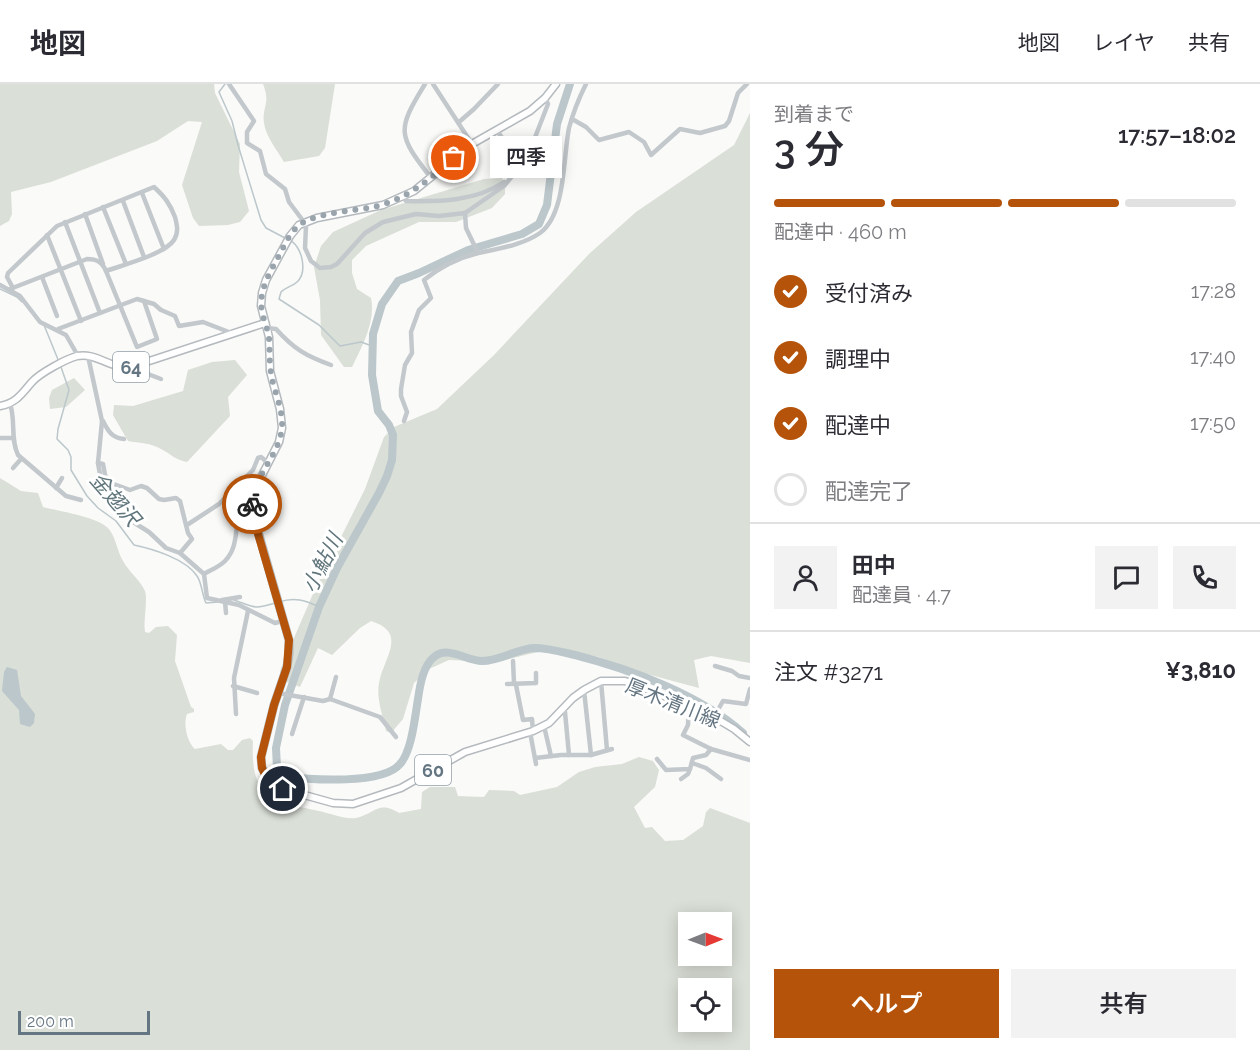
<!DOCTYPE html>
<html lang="ja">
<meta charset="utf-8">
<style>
:root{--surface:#fff;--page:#f2f2f3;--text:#2b2b33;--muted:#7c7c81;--line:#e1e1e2;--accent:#b45309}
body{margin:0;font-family:Raleway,"Noto Sans JP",sans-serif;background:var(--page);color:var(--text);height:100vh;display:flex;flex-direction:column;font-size:22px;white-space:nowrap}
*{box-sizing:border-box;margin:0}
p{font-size:20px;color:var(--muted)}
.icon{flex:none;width:33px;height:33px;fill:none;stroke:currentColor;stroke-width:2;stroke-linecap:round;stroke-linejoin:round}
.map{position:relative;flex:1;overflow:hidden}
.side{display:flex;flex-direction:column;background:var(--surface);width:510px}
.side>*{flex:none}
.needle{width:39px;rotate:89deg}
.fabs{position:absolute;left:678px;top:828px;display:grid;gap:12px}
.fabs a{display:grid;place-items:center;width:54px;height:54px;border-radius:0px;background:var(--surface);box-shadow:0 3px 15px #0003;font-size:30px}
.scale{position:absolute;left:18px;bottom:15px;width:132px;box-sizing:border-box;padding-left:6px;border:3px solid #657683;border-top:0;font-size:16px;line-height:21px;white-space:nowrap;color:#657683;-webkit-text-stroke:4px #fff;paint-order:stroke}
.pin{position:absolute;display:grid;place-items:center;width:51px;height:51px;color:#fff;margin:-26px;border:3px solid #fff;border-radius:50%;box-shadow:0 2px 6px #0007}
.courier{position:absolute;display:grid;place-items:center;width:60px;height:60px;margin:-30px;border:4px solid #b45309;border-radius:50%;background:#fff;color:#222;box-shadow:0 2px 8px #0007}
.bubble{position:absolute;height:42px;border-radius:0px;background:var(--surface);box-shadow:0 3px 15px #0003;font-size:20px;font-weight:600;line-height:42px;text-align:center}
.headline em{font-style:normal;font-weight:600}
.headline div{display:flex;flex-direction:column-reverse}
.headline{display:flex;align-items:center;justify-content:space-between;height:102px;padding:0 24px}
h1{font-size:39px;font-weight:600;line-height:45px}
.bar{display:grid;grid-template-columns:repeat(4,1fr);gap:9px 6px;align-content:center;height:72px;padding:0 24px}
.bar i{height:8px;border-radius:4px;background:var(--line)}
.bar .active{background:var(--accent)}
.bar p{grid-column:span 4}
.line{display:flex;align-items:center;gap:15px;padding:0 24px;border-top:2px solid var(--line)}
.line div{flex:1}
.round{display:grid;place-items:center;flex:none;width:63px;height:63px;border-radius:0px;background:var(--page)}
ol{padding:0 24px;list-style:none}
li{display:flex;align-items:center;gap:18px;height:66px}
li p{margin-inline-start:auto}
li .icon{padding:6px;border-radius:50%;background:var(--accent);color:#fff;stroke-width:4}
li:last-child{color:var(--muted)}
li i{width:33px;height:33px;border:3px solid var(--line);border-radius:50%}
.button{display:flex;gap:12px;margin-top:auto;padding:12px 24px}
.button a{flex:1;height:69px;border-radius:0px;background:var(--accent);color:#fff;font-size:24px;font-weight:600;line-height:69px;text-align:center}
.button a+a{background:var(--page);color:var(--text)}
header{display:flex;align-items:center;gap:36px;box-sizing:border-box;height:84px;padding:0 30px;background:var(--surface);border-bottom:2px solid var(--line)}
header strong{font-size:28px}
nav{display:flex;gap:33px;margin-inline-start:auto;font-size:21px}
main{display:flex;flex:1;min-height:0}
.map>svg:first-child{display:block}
.green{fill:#dadfd7;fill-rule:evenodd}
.water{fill:#bbc7cb}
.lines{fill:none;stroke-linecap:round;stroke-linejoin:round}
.stream{stroke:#bbc7cb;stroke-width:1.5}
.river{stroke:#bbc7cb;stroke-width:8}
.major-casing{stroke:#b5babe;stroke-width:9}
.minor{stroke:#c3c8cc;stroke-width:4.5}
.major{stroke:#fff;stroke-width:6}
.done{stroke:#99a4ac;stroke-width:6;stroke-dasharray:0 10.8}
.route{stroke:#b45309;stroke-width:8}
.labels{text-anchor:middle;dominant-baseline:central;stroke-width:6;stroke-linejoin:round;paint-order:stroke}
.shield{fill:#fff;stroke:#939fa8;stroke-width:1.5}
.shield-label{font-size:18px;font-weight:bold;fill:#657683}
.street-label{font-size:20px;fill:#657683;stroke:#fff}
.water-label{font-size:21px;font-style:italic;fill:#60757c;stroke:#fff}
</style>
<header>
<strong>地図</strong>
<nav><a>地図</a><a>レイヤ</a><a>共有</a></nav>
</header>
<main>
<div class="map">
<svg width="750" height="966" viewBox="0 0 750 966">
<rect width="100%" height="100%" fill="#fafaf8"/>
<g class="green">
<polygon points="0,0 214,0 215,9 240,60 239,88 249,127 240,138 228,141 199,142 193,134 182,101 202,38 188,37 157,57 51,98 11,108 12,130 9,137 0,142"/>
<path d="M263,0H335L325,64L319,72L284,78C277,66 266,53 264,39C262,22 271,20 263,0Z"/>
<path d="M750,29V579L711,572L694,576L699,604L632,586L599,573L554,564L497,578L449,576L429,585L414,599L403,635L391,649L386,647C383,632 376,614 379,599C383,574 409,549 371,537L360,544L332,571L318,564L300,603L279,595L281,584L316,503L365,405L384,353L394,343L437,325L494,271L589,170L636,128L734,61Z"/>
<path d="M502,94L505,101V110L492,124L456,138H419L366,162L352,176V189L357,205L371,214C376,237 362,263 352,283H344L321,251L320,216L314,183L321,162L333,148L381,126L484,95Z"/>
<path d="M235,276L247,291L228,313L230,332L187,378C175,376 171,370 161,365C151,359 139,359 128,357L113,331L114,321L133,322L183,307L188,286L212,278Z"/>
<polygon points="74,294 85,306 66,323 50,325 49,314 52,306"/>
<path d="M0,394L21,407L38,409L43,423C58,427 98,433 108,444C116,453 117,467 123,477C129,488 140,496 145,507C148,517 143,536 145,548L149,549L156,543L168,542L177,551L175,577L191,623L194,625V628L187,630C183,640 187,658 195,665L221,660L228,666H233L242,656L250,654L253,657C250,713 270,717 319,727C329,729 346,736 356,734C375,730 378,716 399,729L421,725L422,708L430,703H455L458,712L484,713L489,706L514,707L520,711L557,703L579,688L595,683L622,680L639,673L653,677L659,686L655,703L634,723L645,744L652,743L665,757L683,756L703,742L706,728L710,724L750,739V966H0ZM688,838H722V872H688ZM688,904H722V938H688Z"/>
</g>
<polygon class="water" points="7,583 17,586 21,612 35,630 34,639 30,643 20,640 19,626 2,607 4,588"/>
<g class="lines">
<g class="stream">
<polyline points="225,0 219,8 232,37 238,61 261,136 266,144 285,154"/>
<path d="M289,156C302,161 308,188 297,198C293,202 286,203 281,208L279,215L319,241L340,262L361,258L372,262"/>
<polyline points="0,205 17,213 22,218"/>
<polyline points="44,241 59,278"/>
<path d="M61,283L69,306L58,345L57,355L68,366L71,373V386L87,412L98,424L116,437L134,461C153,465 186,475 197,492C202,499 202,511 206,519L218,518"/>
<path d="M234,516C255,523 252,526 275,519"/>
<path d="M279,518C294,513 306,516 319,523"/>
</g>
<path class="river" d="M570,0L557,40L547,121L539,140L522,150L468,166L419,189L398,197L382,220L373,250L372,291L378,327L389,341L393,351L392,376L387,392L379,409L337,484L319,523L285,621L276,664L277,684L285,692C310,696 383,701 400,680C412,667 415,632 418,615C420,601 423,582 434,573C448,561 466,577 482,577C500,577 516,565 534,564C548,564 562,568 575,571C630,585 700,611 743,649"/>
<defs>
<g id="major">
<polyline points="556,0 545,14 530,27 472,60 414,107 383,121 317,134 299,141 290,152 266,196 262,209 261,222 269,253 270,287 280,325 282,344 279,358 254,407 253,430 289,556 289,570 287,583 274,621 261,673 262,684 272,699 283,705 333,719 353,720 401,704 465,668 533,647 549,639 573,614 584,606 601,597 625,597 704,627 734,645 750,658"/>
<path d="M0,322C17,319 22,309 32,298C40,289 66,275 77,272C97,268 111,286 131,283L265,239"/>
</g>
</defs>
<use href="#major" class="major-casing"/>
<g class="minor">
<path d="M229,0L254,37L247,48V59L260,67L266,90L285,105L289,118L304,138L306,142L305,164L311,177L320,184L331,183L337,180L365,149L383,138L416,130L439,132L465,129L466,144L478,169C497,165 523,161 540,149C566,130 563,73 569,44C573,29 579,14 586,0"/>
<path d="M425,0C396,47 398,51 431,94"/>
<polyline points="433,0 472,60"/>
<polyline points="572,35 586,43 599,56 629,48 644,58 651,71 680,45 700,49 725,42 729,37 738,9 747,0"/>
<polyline points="459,38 474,25 498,0"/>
<polyline points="496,46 515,70 529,60"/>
<polyline points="142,109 164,165"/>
<path d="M403,113L406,117C440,118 476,117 504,98"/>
<polyline points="123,117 144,173"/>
<polyline points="103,123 126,180"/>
<polyline points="465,129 504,102 527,74 548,20 545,14"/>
<polyline points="85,130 103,180"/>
<polyline points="65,138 100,229"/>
<polyline points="47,151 81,237"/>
<polyline points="42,193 57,232"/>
<polyline points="0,201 20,212 40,238 66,251 78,272"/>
<path d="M13,204L7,193L8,189L57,142L154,103C165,113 170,120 175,133C177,141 179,148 174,156C165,170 123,181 106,187"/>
<path d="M10,205L87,175C97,175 102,178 106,187L137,263L157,255L144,217"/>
<path d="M267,244L276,245C294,265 306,272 331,281"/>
<polyline points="58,245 137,215 154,220 161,226 175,232 179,242 203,238 234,250"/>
<polyline points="88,272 102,337 98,379 102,402 125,433 149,448 166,464 180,469 204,490 207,514 239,521 275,539 283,537"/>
<polyline points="145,279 148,290 161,295"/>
<path d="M10,320C16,336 10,355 18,371L66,412L81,416"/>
<path d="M103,337C108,347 112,354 124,355"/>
<path d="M404,337L407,328L401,312V305L405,281L412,269L411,248L419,226L431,214L424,196C440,183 458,174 478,169"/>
<polyline points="0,354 13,354"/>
<polyline points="98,379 103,380 105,391 111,399 130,406 141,402 147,404 159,415 164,416 176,414 180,417 188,449 192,455 180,469"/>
<polyline points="13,384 21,375"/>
<polyline points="56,404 62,394"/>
<polyline points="187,441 219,420 253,386 258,374 261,373 267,378"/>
<path d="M204,490C211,486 219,483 225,477C242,459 231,438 246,416L253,414"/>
<polyline points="222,516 240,513"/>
<polyline points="225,517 226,529"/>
<polyline points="513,577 514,599 516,601 523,636 532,635 533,647"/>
<polyline points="715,582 732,587 739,592 750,594"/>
<polyline points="601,597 607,666"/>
<polyline points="507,600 536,599 536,589"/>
<polyline points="233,602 257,609"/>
<polyline points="584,606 591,671"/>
<polyline points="278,609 323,617 330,615 380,633 396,653"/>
<polyline points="330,615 336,593"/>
<polyline points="689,621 688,641 683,651 711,665 750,676"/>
<polyline points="562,625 565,628 569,671"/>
<polyline points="236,630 234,594 248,527"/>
<polyline points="714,633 723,617 746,620 750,605"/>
<polyline points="544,642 551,672"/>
<polyline points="530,648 536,680"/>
<polyline points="292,650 304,613"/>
<polyline points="535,674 561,671 591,671 612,665"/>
<polyline points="657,675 666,686 690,685 693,674 706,671 711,665"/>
<polyline points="692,679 706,684 721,695"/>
<polyline points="681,695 688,690 690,685"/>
</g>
<use href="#major" class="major"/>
</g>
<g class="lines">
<path class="done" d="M252,420C254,391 279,372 282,344C283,327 276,311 272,295C269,281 270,268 269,254C268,245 264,237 262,228C258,205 271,187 281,168C287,156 293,143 306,137C326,128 352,127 373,123C406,116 429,96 454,74"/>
<polyline class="route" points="252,420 254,436 289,556 287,583 274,621 261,673 262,684 266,693 283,705"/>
</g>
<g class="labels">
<g class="shield">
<rect x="113" y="268" width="36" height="30" rx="4.5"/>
<rect x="415" y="671" width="36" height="30" rx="4.5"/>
</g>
<g class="shield-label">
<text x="131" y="283">64</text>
<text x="433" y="686">60</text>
</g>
<g class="street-label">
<text transform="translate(673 619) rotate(22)">厚木清川線</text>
</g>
<g class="water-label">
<text transform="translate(115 415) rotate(49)">金翅沢</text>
<text transform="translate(322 479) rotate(-63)">小鮎川</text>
</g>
</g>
</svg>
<div class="fabs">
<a><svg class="needle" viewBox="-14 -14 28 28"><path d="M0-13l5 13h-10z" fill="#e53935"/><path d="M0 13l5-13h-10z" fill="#7c7c81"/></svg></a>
<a><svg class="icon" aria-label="locate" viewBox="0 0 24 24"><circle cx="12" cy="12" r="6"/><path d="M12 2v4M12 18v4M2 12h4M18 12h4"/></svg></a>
</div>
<div class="scale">200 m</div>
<div class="pin" style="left:454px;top:74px;background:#ea580c"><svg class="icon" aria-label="bag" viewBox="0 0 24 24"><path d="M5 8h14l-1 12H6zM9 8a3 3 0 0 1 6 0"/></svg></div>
<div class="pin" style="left:283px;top:705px;background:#1f2937"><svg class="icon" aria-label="home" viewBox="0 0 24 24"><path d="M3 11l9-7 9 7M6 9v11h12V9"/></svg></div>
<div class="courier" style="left:252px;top:420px"><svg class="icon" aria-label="bike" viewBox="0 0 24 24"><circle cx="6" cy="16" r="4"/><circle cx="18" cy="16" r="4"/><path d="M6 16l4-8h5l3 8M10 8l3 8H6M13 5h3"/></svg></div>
<div class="bubble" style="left:490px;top:52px;width:72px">四季</div>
</div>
<section class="side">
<div class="headline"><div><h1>3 分</h1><p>到着まで</p></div><em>17:57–18:02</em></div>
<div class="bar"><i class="active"></i><i class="active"></i><i class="active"></i><i></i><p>配達中 · 460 m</p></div>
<ol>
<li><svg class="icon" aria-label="check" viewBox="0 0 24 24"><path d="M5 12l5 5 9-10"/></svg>受付済み<p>17:28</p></li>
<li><svg class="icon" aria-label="check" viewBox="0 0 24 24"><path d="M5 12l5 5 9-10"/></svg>調理中<p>17:40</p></li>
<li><svg class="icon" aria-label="check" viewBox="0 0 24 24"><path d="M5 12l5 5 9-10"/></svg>配達中<p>17:50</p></li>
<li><i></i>配達完了</li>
</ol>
<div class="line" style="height:108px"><a class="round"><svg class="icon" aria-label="person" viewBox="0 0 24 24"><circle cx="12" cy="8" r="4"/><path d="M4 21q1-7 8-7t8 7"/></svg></a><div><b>田中</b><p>配達員 · 4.7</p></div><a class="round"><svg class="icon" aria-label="chat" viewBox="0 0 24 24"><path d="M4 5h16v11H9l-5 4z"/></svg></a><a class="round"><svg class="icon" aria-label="phone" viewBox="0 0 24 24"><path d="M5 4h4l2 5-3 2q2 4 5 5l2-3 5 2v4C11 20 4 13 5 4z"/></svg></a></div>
<div class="line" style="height:78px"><div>注文 #3271</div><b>¥3,810</b></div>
<div class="button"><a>ヘルプ</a><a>共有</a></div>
</section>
</main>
